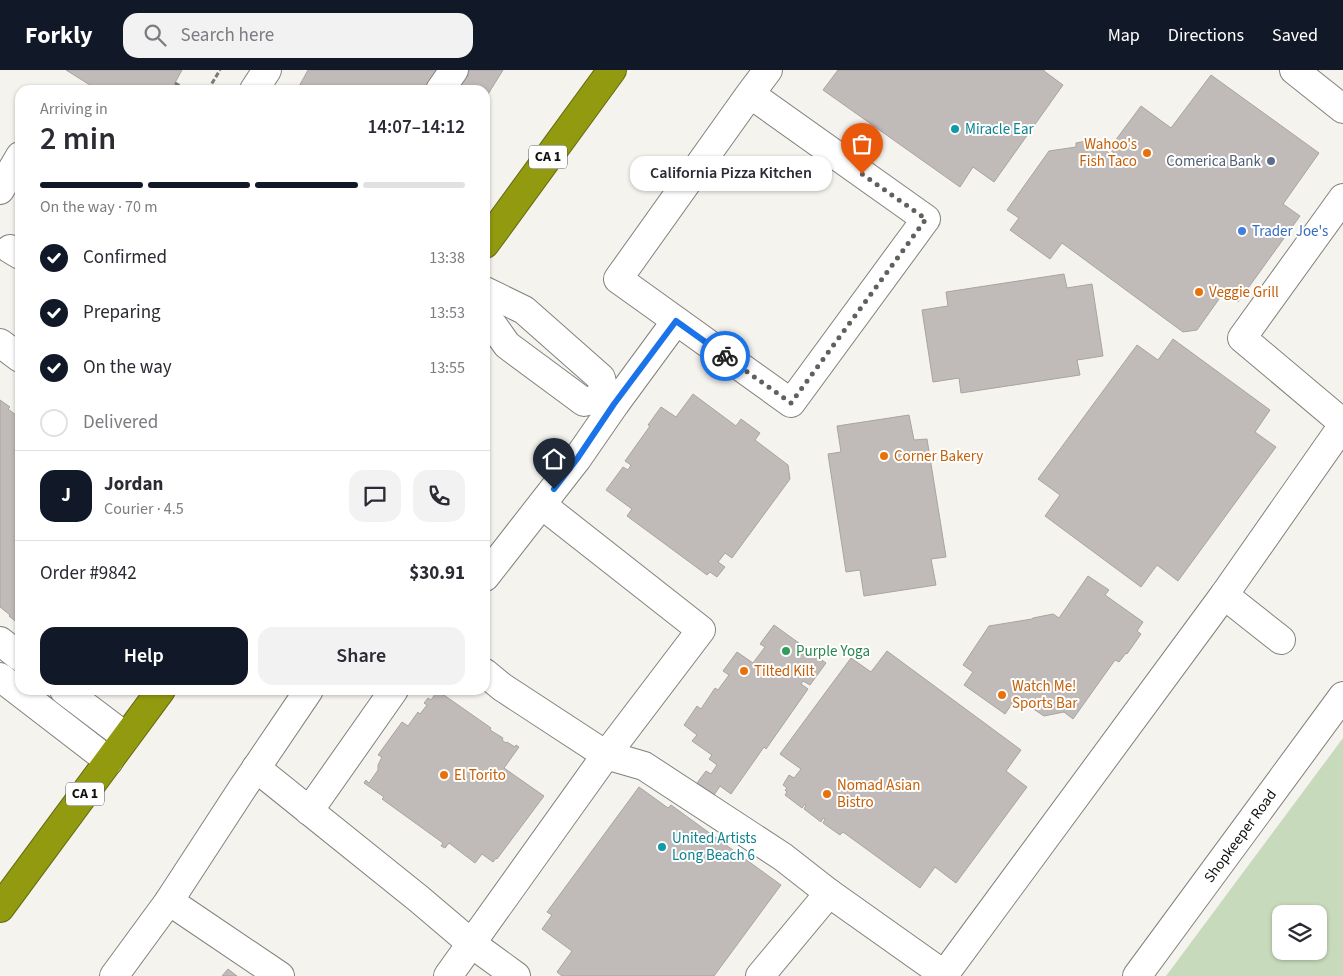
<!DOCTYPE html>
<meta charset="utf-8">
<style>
:root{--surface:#fff;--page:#f2f2f3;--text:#2b2b33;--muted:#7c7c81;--line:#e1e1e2;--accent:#111827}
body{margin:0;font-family:"Source Sans 3",sans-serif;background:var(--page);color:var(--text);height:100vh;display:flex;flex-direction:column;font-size:19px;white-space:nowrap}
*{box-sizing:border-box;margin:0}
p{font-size:16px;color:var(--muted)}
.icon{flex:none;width:28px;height:28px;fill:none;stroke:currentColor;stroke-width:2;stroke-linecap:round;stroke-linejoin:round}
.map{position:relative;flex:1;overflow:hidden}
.drawer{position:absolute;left:15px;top:15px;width:475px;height:610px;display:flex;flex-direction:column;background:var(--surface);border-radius:15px;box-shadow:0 1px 4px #0004}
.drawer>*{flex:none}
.tools{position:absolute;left:1272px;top:835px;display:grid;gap:10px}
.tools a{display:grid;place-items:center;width:55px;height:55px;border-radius:10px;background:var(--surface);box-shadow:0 1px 4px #0004;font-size:25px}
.pin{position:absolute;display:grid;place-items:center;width:42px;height:42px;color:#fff;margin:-51px -21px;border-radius:50% 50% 50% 0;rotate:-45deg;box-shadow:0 0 5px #0007}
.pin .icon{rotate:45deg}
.courier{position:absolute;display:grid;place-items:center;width:50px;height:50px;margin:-25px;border:4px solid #1a73e8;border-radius:50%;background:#fff;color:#222;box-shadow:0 1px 6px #0007}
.bubble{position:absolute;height:35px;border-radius:15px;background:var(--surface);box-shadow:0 1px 4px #0004;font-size:16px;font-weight:600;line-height:35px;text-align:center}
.overview em{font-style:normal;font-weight:600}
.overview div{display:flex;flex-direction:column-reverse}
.overview{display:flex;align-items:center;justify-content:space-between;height:85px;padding:0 25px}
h1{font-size:32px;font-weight:600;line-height:38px}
.bar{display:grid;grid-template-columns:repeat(4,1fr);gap:8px 5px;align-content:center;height:60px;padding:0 25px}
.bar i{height:6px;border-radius:4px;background:var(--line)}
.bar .current{background:var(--accent)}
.bar p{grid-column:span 4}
.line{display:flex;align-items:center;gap:12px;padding:0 25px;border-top:1px solid var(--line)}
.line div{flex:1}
.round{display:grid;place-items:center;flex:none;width:52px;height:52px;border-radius:15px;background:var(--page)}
ol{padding:0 25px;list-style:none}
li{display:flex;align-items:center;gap:15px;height:55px}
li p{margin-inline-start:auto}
li .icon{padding:5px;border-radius:50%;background:var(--accent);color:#fff;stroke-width:4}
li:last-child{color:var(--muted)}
li i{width:28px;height:28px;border:2px solid var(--line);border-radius:50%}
.button{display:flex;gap:10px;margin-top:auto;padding:10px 25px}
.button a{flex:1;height:58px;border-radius:15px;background:var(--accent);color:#fff;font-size:20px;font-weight:600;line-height:58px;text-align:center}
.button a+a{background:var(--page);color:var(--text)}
header{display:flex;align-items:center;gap:30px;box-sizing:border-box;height:70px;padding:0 25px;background:var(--accent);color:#fff}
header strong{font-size:24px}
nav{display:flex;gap:28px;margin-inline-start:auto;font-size:18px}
.search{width:350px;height:45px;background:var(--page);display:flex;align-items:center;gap:12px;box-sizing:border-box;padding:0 18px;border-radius:15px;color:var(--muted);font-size:19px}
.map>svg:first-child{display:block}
.green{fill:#c8dabc;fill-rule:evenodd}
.building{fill:#c0bab8;stroke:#a9a3a1}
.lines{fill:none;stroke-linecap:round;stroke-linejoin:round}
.minor-casing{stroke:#83817c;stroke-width:30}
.highway-casing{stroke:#656a0f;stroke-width:30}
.path{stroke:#797874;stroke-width:3;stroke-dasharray:5 2.5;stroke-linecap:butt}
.minor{stroke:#fff;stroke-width:28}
.highway{stroke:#929a0f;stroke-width:28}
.done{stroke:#61605d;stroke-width:5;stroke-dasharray:0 9}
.route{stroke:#1a73e8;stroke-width:6}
.culture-dot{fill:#0f9aa8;stroke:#fff;stroke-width:2}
.food-dot{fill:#e8710a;stroke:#fff;stroke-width:2}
.service-dot{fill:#5c6f8a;stroke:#fff;stroke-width:2}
.shop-dot{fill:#3f7fe0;stroke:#fff;stroke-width:2}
.leisure-dot{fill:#2e9e5b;stroke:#fff;stroke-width:2}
.labels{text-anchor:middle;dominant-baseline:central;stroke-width:4;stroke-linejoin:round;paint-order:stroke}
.shield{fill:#fff;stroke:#585857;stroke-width:1}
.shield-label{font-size:14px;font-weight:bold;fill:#11110f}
.culture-label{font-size:15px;fill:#0d838f;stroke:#fff;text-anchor:start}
.food-label{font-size:15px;fill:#c56008;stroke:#fff;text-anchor:start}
.service-label{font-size:15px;fill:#4e5e75;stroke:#fff;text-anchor:end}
.shop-label{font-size:15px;fill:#366cbe;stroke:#fff;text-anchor:start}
.leisure-label{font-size:15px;fill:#27864d;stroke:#fff;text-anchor:start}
.street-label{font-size:15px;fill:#11110f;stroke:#fff}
</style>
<header>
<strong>Forkly</strong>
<div class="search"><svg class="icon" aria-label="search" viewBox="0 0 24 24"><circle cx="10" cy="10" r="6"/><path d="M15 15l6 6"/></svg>Search here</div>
<nav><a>Map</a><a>Directions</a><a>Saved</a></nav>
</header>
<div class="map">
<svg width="1343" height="906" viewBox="0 0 1343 906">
<rect width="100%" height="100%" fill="#f5f3ee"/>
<path class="green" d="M1343,668V906H1166ZM1281,844H1319V881H1281Z"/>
<g class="building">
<polygon points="66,0 182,0 171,20 98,20"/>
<polygon points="308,0 503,0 485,29 485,20 297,20"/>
<polygon points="838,0 1044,0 1044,1 1063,15 994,112 973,97 960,117 823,20"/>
<polygon points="1211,5 1319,83 1283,134 1300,146 1238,232 1224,222 1197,260 1183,262 1062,173 1050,189 1010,160 1019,148 1007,140 1049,81 1076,77 1076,73 1092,70 1118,90 1121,89 1109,79 1141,36 1171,58"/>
<polygon points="1064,204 1067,218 1092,214 1103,286 1077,290 1080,305 961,323 959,308 933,312 922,240 948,236 946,222"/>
<polygon points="1173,269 1270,340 1255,362 1276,377 1178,511 1157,495 1141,517 1045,446 1060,425 1038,409 1137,275 1158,290"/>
<polygon points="693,324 736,356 741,349 760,363 755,370 788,395 790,409 732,488 725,483 718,492 725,497 717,507 710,502 707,505 627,446 632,439 606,420 623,397 628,400 631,395 625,391 650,356 648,355 661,337 676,347"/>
<polygon points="0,330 10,337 8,339 20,348 20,555 9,546 10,545 0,537"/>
<polygon points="909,345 914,370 927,369 946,487 931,489 936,515 864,526 860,500 846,502 828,384 841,382 837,356"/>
<polygon points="1088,506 1109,520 1105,525 1143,552 1137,561 1141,564 1127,584 1126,583 1119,592 1115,590 1073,649 1064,642 1044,646 1026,634 1027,631 1018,625 1005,644 964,615 973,602 963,595 989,556 1032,549 1033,548 1053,544 1059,548"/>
<polygon points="774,555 803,576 801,579 811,586 813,584 826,593 810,615 803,611 801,614 808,619 766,679 764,677 731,724 720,716 714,725 697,713 706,701 711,704 717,695 709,689 712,685 692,671 697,665 684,655 697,636 701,639 715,618 718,620 729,605 723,601 737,582 753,593 765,577 760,574"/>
<polygon points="887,581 1021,680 1006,701 1027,717 956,813 935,797 920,818 843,762 840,765 823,753 825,749 823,748 821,752 804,739 806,735 805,734 802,738 785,725 787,722 785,720 787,718 783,715 789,705 794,708 801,699 780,684 851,588 871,602"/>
<polygon points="438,620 442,621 441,623 491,658 490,660 503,668 502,670 506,673 507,672 515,677 516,675 519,677 504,698 544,726 497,789 496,788 493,792 482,784 475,793 449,773 445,778 441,776 443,773 382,729 384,727 364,713 366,710 369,713 378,700 378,695 382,687 378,685 402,652 408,656 418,642 420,644 427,635 424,633 428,628 431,630"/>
<polygon points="639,717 668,738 671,735 781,815 714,906 562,906 557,902 572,881 542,859 552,845 547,842"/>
<polygon points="228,899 237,906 222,906"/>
</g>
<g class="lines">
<defs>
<g id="minor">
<polyline points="1294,0 1343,39"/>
<polyline points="254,20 267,0"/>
<polyline points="440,20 454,0"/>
<polyline points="750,24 926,149 791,333 618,209 750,24 768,0"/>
<polyline points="0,120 20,86"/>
<polyline points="1343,128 1242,268 1343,353"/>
<polyline points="10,179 20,185"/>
<polyline points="485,221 524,240 601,308 605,327 615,334"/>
<polyline points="485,244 507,275 584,332 605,327"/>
<polyline points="0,273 20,288"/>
<polyline points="485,507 577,389 615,334 676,251"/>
<polyline points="1224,525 1281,570"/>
<polyline points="0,571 20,587"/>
<polyline points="485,603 502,617 606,685 644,696 783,787 829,823 946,906"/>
<polyline points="0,607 109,691"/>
<polyline points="64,620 126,667"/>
<polyline points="256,698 419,829 472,874 516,906"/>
<polyline points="309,741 394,620"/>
<polyline points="169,831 280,906"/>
<polyline points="944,905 1224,525 1343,355"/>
<polyline points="114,906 169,831 242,719 309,620"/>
<polyline points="448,906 606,685 701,560 542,435"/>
<polyline points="760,906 829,823"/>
<path id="s1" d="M1137,906L1343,626"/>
</g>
<g id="highway">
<polyline points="485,174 612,0"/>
<polyline points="0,838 161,620"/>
</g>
</defs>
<use href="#minor" class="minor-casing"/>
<use href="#highway" class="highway-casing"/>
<g class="path">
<polyline points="175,13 187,20"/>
<polyline points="208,20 220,0"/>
</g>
<use href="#minor" class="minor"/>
<use href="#highway" class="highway"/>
</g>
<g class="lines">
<polyline class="done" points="725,286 791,333 926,149 862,104"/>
<polyline class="route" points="554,419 577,389 614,334 676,251 725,286"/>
</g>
<g class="culture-dot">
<circle cx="955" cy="59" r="5"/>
<circle cx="662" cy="777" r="5"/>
</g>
<g class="food-dot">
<circle cx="1147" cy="83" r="5"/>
<circle cx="1199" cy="222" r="5"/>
<circle cx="884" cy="386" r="5"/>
<circle cx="744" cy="601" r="5"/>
<circle cx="1002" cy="625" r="5"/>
<circle cx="444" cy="705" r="5"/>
<circle cx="827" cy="724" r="5"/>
</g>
<circle class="service-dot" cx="1271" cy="91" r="5"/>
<circle class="shop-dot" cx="1242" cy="161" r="5"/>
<circle class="leisure-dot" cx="786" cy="581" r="5"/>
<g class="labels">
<g class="shield">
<rect x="529" y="75.5" width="38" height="23" rx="4"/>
<rect x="66" y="712.5" width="38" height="23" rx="4"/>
</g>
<g class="shield-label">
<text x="548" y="87">CA 1</text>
<text x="85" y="724">CA 1</text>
</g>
<g class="culture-label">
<text x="965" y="59">Miracle Ear</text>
<text x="672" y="768">United Artists<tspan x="672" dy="17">Long Beach 6</tspan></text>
</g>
<g class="food-label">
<text x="1137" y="74" text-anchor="end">Wahoo's<tspan x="1137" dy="17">Fish Taco</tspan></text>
<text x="1209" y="222">Veggie Grill</text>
<text x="894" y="386">Corner Bakery</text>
<text x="754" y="601">Tilted Kilt</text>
<text x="1012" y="616">Watch Me!<tspan x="1012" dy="17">Sports Bar</tspan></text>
<text x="454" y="705">El Torito</text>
<text x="837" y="715">Nomad Asian<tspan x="837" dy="17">Bistro</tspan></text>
</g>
<g class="service-label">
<text x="1261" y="91">Comerica Bank</text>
</g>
<g class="shop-label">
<text x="1252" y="161">Trader Joe's</text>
</g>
<g class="leisure-label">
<text x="796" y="581">Purple Yoga</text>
</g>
<g class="street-label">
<text stroke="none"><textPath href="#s1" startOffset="174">Shopkeeper Road</textPath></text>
</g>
</g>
</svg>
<div class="tools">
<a><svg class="icon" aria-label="layers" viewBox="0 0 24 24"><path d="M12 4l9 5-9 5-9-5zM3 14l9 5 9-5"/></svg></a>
</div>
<div class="pin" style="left:862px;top:104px;background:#ea580c"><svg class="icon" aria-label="bag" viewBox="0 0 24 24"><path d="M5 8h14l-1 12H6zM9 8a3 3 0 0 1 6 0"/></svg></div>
<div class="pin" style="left:554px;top:419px;background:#1f2937"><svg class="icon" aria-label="home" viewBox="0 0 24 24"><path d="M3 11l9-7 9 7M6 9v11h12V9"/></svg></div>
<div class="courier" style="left:725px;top:286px"><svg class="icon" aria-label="bike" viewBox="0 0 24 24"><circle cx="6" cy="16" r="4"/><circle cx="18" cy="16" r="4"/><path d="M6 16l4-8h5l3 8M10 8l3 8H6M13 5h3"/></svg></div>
<div class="bubble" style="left:630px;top:86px;width:202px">California Pizza Kitchen</div>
<section class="drawer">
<div class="overview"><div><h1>2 min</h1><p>Arriving in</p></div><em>14:07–14:12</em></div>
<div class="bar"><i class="current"></i><i class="current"></i><i class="current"></i><i></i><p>On the way · 70 m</p></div>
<ol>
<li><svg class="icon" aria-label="check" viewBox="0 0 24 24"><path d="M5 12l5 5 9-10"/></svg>Confirmed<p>13:38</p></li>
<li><svg class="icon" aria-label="check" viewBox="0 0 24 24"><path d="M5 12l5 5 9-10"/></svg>Preparing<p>13:53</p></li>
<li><svg class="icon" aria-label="check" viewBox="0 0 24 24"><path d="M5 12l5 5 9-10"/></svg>On the way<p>13:55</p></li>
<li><i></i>Delivered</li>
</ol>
<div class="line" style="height:90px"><b class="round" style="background:var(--accent);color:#fff">J</b><div><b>Jordan</b><p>Courier · 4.5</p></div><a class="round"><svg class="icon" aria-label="chat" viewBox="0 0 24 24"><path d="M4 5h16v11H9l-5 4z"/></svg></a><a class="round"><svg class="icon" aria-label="phone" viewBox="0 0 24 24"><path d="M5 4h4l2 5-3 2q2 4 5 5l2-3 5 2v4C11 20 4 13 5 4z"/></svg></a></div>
<div class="line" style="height:65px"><div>Order #9842</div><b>$30.91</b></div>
<div class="button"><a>Help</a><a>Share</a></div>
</section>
</div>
